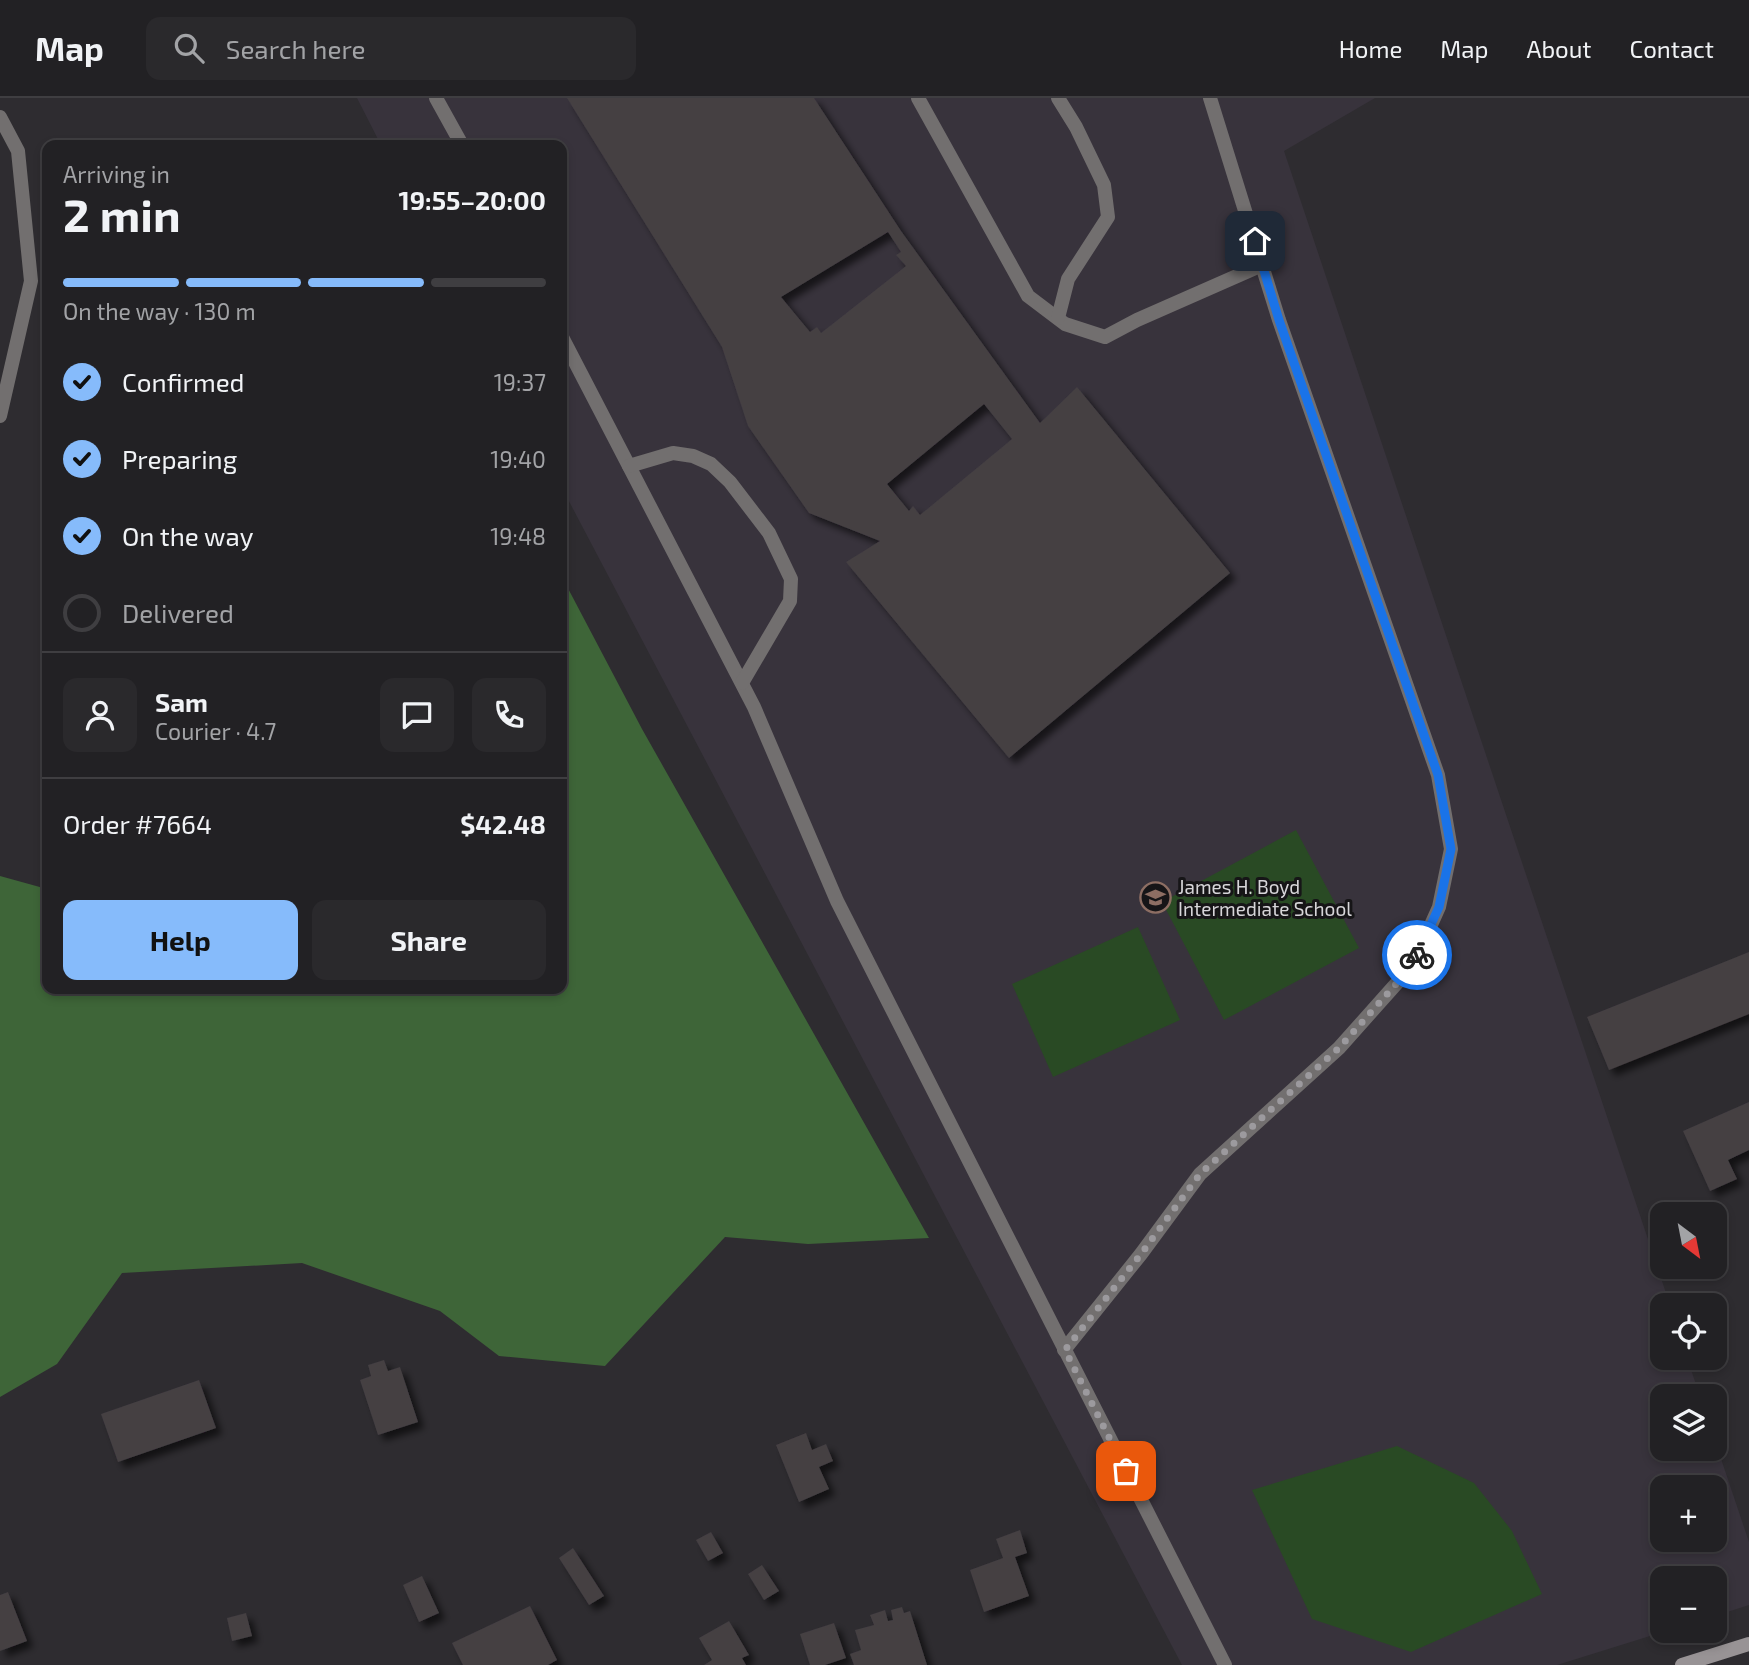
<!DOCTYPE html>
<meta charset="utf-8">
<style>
:root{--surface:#222124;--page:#2a292c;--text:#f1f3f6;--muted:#a2a3a6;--line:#3f3e41;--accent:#86bbfb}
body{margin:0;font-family:"Exo 2",sans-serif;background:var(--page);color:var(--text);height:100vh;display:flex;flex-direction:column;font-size:26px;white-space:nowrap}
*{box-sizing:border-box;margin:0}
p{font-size:23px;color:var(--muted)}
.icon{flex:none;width:38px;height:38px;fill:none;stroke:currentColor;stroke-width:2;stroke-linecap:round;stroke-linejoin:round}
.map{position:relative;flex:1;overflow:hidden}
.side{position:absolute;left:42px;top:42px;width:525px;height:854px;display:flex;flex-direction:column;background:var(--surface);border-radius:14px;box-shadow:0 4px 10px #0003,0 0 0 2px var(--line)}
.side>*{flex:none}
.needle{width:46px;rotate:148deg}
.fabs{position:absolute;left:1650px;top:1104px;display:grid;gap:14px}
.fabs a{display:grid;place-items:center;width:77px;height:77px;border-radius:14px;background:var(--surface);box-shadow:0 4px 10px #0003,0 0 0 2px var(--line);font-size:35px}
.pin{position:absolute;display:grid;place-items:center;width:60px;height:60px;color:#fff;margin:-30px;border-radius:14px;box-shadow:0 4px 10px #0006}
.courier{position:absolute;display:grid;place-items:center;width:70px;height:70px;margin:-35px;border:5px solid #1a73e8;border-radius:50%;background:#fff;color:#222;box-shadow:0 2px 9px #0007}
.overview em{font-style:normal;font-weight:700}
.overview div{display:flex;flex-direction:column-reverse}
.overview{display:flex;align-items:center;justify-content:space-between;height:119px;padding:0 21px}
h1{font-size:46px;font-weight:700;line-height:52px}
.bar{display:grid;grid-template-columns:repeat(4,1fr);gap:10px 7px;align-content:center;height:84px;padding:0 21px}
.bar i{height:9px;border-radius:5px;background:var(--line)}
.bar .current{background:var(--accent)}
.bar p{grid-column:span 4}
.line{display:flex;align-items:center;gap:18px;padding:0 21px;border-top:2px solid var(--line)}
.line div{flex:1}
.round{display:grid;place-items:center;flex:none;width:74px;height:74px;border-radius:14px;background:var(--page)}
ol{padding:0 21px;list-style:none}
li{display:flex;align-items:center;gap:21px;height:77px}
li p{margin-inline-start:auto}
li .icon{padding:7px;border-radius:50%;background:var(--accent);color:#111;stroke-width:4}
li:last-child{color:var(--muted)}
li i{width:38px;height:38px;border:4px solid var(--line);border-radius:50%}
.action{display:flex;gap:14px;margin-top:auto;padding:14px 21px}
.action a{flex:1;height:80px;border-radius:14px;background:var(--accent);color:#111;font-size:28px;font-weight:700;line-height:80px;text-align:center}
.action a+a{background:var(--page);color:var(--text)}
header{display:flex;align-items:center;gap:42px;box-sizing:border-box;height:98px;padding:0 35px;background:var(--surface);border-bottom:2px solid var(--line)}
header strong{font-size:33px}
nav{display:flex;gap:38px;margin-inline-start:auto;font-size:24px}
.search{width:490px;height:63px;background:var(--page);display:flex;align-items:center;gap:18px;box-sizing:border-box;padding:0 24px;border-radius:14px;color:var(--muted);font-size:26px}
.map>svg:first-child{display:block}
.built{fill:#38333c;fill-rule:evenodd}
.green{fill:#294a24}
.forest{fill:#3e6538}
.building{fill:#443f43;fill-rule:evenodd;filter:url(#shadow)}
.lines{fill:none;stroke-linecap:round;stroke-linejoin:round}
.service{stroke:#726f6f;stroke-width:14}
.minor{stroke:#726f6f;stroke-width:14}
.secondary{stroke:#989395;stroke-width:14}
.done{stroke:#9c9a9e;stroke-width:7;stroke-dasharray:0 12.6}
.route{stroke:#1a73e8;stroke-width:9}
.labels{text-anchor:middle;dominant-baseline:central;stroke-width:6;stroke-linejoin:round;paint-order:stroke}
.poi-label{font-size:19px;fill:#d7d6d9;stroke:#161517;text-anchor:start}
</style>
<header>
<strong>Map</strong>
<div class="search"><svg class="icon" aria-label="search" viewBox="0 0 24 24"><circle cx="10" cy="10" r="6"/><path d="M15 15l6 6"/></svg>Search here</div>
<nav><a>Home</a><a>Map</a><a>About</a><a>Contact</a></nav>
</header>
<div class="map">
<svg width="1749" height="1567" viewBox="0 0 1749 1567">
<defs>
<filter id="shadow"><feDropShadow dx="6" dy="6" stdDeviation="3.5" flood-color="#0009"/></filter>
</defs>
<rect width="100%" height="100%" fill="#2e2c30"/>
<path class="built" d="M357,0H1375L1284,53L1670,1207L1662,1208V1260H1687L1700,1298H1662V1351H1715V1343L1749,1444V1507L1715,1518V1480H1662V1533H1666L1557,1567H1182L562,390V47H381ZM1662,1390H1715V1442H1662Z"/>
<g class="green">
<polygon points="1296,732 1359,850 1224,922 1162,804"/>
<polygon points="1138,829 1180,922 1053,979 1012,886"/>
<polygon points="1397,1348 1474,1385 1512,1433 1542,1496 1411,1554 1312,1521 1252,1392"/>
</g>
<polygon class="forest" points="562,479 642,631 929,1140 808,1146 725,1139 605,1268 499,1258 440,1213 302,1165 122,1175 57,1266 0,1299 0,778 47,791 47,891 271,891 275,893 277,891 562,891"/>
<g class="building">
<path d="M567,0H814L901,133L1040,325L1077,289L1230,475L1009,660L846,464L880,443L809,415L748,328L722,249ZM888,134L901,154L896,157L906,168L821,235L817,229L810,234L781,199ZM984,306L1012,341L920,417L913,408L909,413L887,386Z"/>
<polygon points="1749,854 1749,916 1609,972 1587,919"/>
<polygon points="1749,1004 1749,1052 1728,1062 1737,1081 1710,1093 1683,1033"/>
<polygon points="384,1262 388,1273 400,1269 418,1324 378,1337 360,1282 371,1278 368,1267"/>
<polygon points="199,1282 216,1330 118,1364 101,1316"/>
<polygon points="806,1335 812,1352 826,1346 833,1363 819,1369 829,1391 799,1404 776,1347"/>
<polygon points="1020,1432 1027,1455 1015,1459 1029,1498 984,1514 970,1472 1003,1460 996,1441"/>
<polygon points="711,1434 723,1455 708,1463 696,1442"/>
<polygon points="573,1450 604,1498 589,1507 559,1460"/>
<polygon points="762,1467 779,1493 764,1502 748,1476"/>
<polygon points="422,1478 439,1515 419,1524 403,1487"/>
<polygon points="8,1494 27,1543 0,1553 0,1497"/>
<polygon points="530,1508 557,1562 548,1567 463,1567 452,1545"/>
<polygon points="902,1509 904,1515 910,1513 927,1567 854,1567 850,1556 861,1552 855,1532 874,1527 870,1517 885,1512 888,1523 893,1522 891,1512"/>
<polygon points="246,1515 252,1538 232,1543 227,1520"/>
<polygon points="729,1523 749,1557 742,1560 746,1567 704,1567 712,1562 699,1540"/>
<polygon points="834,1525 846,1560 825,1567 810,1567 800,1536"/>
</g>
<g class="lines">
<g class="service">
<polyline points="436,0 462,47"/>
<polyline points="918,0 1028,198 1065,226 1105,239 1137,222 1262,167"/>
<polyline points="1058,220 1068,181 1108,119 1104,87 1076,29 1058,0"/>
<polyline points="562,239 754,609 837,803 1225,1567"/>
<polyline points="629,368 673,355 693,358 711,366 730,384 769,435 791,481 790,503 742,585"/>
<polyline points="1064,1252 1141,1156 1200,1076 1339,950 1413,867 1439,809 1451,751 1438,677 1279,222 1210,0"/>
</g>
<polyline class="minor" points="0,19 18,53 31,183 0,318"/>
<polyline class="secondary" points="1682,1567 1749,1546"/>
</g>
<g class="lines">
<polyline class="done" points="1126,1373 1065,1252 1141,1156 1200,1076 1339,950 1413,867 1417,857"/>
<polyline class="route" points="1255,143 1279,222 1438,677 1451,751 1439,809 1417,857"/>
</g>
<defs>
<symbol id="school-ring" viewBox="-11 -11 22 22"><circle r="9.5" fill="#161517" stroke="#8d6e63" stroke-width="1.5"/><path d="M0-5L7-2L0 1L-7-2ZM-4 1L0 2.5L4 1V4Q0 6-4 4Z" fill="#8d6e63"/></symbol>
</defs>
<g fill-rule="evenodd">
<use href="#school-ring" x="1138" y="782" width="35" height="35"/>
</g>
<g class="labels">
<g class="poi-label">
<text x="1178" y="788">James H. Boyd<tspan x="1178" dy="22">Intermediate School</tspan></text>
</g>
</g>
</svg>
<div class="fabs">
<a><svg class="needle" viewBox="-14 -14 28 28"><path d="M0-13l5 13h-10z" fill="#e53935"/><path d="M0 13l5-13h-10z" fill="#a2a3a6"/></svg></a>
<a><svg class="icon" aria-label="locate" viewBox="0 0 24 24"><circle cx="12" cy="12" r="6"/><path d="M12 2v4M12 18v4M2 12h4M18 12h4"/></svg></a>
<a><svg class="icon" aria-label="layers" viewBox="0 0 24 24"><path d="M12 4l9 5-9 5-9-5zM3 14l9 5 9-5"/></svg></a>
<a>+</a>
<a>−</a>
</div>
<div class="pin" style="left:1126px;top:1373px;background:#ea580c"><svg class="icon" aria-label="bag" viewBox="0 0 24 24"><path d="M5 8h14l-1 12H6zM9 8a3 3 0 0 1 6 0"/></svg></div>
<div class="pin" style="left:1255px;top:143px;background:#1f2937"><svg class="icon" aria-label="home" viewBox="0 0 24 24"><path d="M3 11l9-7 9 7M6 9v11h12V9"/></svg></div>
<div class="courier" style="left:1417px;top:857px"><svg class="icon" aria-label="bike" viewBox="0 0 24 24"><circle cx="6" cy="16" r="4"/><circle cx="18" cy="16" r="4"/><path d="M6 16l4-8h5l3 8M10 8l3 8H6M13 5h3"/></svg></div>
<section class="side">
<div class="overview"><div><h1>2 min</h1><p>Arriving in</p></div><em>19:55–20:00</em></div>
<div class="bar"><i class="current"></i><i class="current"></i><i class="current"></i><i></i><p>On the way · 130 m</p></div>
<ol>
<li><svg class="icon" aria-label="check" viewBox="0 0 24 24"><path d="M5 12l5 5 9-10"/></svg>Confirmed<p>19:37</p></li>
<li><svg class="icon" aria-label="check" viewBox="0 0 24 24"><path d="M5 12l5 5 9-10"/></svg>Preparing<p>19:40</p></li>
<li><svg class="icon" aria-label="check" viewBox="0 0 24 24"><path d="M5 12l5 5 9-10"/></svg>On the way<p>19:48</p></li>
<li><i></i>Delivered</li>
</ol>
<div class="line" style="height:126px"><a class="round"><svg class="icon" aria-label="person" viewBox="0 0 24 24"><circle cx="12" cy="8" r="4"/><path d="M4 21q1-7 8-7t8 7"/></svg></a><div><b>Sam</b><p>Courier · 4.7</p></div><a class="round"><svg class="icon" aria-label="chat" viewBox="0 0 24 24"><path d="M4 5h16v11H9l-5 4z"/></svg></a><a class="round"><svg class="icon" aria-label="phone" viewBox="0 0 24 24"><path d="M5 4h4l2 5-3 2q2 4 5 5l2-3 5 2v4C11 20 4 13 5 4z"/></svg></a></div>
<div class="line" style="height:91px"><div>Order #7664</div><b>$42.48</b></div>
<div class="action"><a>Help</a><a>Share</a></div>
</section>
</div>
